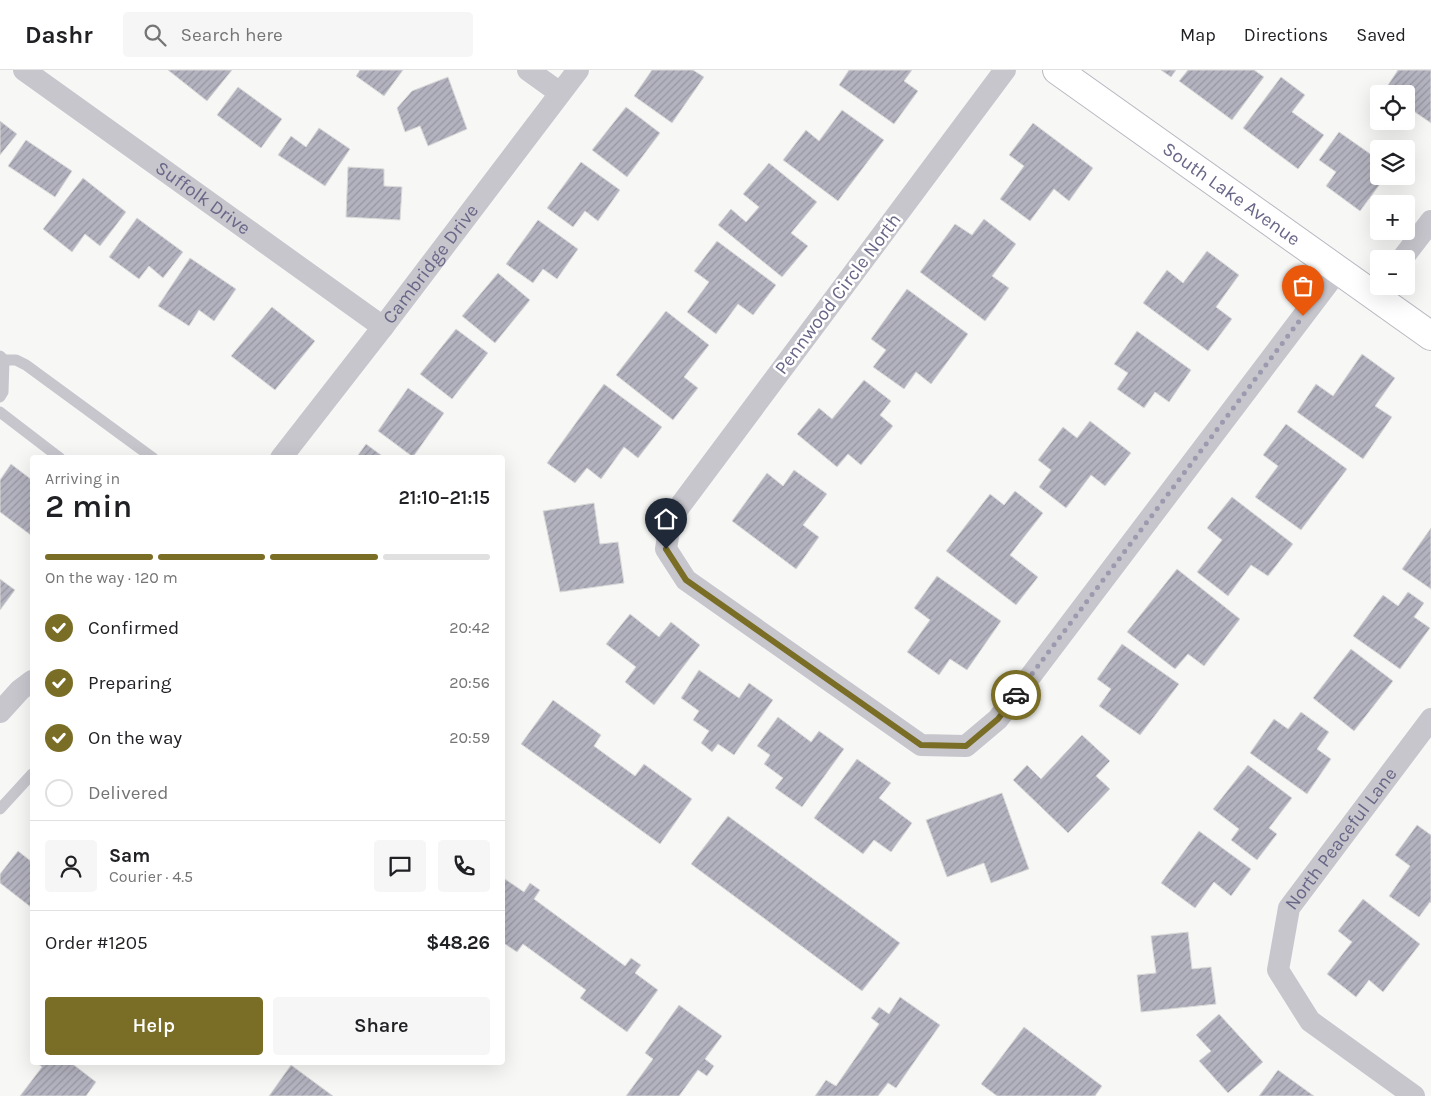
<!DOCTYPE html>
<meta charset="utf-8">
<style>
:root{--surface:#fff;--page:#f6f6f6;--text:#202124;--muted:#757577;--line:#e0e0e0;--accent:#7a6d25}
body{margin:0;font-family:Karla,sans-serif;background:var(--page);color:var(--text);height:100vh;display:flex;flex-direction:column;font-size:19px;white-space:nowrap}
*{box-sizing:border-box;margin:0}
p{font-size:16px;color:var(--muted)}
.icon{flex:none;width:28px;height:28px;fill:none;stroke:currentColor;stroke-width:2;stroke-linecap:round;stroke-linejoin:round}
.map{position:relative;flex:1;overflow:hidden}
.drawer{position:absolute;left:30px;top:385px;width:475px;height:610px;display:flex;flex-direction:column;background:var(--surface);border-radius:5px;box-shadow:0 5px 20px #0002}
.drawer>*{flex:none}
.buttons{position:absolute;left:1370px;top:15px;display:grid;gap:10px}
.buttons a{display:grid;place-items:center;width:45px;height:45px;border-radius:5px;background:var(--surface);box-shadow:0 5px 20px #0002;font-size:25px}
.pin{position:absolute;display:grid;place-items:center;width:42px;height:42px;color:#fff;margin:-51px -21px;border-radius:50% 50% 50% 0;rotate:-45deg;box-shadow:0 0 5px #0007}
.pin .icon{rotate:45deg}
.courier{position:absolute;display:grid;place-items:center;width:50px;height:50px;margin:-25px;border:4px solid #7a6d25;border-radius:50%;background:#fff;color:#222;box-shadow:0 1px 6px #0007}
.summary em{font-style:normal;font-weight:600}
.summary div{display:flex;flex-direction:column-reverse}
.summary{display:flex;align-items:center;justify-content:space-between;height:85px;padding:0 15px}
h1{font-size:32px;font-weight:600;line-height:38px}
.bar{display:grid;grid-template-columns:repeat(4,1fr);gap:8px 5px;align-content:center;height:60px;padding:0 15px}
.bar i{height:6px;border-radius:4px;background:var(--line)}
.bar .active{background:var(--accent)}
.bar p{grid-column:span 4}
.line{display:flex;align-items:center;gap:12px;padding:0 15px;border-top:1px solid var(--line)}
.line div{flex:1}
.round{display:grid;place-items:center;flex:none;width:52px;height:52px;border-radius:5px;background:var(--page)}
ol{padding:0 15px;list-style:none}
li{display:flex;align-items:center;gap:15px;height:55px}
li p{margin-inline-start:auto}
li .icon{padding:5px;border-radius:50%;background:var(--accent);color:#fff;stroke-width:4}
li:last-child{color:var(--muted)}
li i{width:28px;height:28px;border:2px solid var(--line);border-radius:50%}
.action{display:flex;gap:10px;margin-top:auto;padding:10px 15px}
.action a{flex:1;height:58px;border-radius:5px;background:var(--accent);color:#fff;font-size:20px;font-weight:600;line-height:58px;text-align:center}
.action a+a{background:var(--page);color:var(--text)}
header{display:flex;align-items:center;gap:30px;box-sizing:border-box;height:70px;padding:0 25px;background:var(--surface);border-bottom:1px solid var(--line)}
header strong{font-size:24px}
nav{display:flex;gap:28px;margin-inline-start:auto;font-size:18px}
.search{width:350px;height:45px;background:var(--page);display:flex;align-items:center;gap:12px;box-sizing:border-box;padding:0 18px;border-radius:5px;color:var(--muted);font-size:19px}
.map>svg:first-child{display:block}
.building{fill:url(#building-hatch);stroke:#d9dad8}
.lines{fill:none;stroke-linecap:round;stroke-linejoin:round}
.secondary-casing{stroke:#b9b8c2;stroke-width:30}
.lane{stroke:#c7c6cd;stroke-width:11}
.street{stroke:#c7c6cd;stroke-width:22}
.secondary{stroke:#fff;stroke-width:28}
.done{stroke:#9b9aae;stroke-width:5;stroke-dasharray:0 9}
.route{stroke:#7a6d25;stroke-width:6}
.labels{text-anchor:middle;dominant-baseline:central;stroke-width:5;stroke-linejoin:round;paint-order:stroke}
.street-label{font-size:19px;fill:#696787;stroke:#fff}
</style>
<header>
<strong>Dashr</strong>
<div class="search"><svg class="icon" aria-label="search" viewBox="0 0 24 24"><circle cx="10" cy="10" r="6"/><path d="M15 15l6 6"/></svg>Search here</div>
<nav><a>Map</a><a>Directions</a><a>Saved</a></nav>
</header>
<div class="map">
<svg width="1431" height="1026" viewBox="0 0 1431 1026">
<defs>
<pattern id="building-hatch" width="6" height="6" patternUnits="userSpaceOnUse" patternTransform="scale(1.25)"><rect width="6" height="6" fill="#b3b3bf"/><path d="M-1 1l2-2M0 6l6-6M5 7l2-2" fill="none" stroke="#9695a1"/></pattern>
</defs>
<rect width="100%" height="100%" fill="#f7f8f6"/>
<g class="building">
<polygon points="168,0 232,0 207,31"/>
<polygon points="360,0 403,0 384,26 356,6"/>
<polygon points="652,0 693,0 704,7 672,53 634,26"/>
<polygon points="849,0 912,0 904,11 918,21 894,54 839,15"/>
<polygon points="1161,0 1176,0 1171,7"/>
<polygon points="1188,0 1254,0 1264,7 1232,50 1179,11"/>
<polygon points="1398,0 1431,0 1431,53 1406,36 1406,24 1388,24 1384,21"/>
<polygon points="448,7 467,59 428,76 420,56 405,62 397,38 412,21"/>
<polygon points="1281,7 1305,25 1292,42 1324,65 1298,99 1243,58"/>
<polygon points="238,17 282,49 261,78 217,45"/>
<polygon points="626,37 660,63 627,107 592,80"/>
<polygon points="842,40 884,70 838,131 783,90 806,60 819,71"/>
<polygon points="0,51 17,64 0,85"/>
<polygon points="1033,53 1093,98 1069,131 1054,119 1030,151 1000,129 1024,96 1009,85"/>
<polygon points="319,58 350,79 325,116 278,85 291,66 306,77"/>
<polygon points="1339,62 1379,90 1379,106 1386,106 1360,141 1326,116 1336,102 1319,90"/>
<polygon points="26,70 72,101 55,127 8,96"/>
<polygon points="581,92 620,120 598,151 585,141 573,157 547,138"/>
<polygon points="769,93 817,132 791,163 808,176 782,207 718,155 731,139 746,152 759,137 743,124"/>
<polygon points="348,97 384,99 384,116 402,117 400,150 346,147"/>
<polygon points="83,108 126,142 100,176 85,164 72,182 43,159"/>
<polygon points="137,148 183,182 163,208 149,196 139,209 109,187"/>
<polygon points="984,149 1016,174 992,206 1009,218 985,251 920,202 955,154 972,165"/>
<polygon points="538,150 578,179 557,209 543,199 533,213 506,194"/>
<polygon points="717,171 776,215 753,245 738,234 716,264 687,242 709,212 694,201"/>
<polygon points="1207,181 1239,205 1216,237 1232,249 1208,281 1143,233 1167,200 1183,213"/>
<polygon points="190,188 236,219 214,251 199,240 189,256 158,236"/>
<polygon points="498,203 530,230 495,273 462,246"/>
<polygon points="907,219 968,264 931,314 916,302 904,319 873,297 886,280 871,269"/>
<polygon points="272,237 315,271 275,320 231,286"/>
<polygon points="666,241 709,275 684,307 698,318 673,350 616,305"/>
<polygon points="456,259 488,283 452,329 420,304"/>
<polygon points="1137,261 1191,300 1169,332 1155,322 1144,338 1117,319 1128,303 1114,294"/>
<polygon points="1362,284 1395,308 1375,336 1392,347 1363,389 1297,342 1316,314 1333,326"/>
<polygon points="864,310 891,331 880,345 893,356 861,395 848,384 837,397 797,364 819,338 832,349"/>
<polygon points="604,314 662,357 638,388 624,377 601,409 587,398 575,413 547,393"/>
<polygon points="408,318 444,343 413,387 378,361"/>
<polygon points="1090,351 1131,383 1105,416 1091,405 1066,438 1039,417 1051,400 1038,390 1063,357 1077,368"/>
<polygon points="1286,354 1347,399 1301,460 1255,427 1278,396 1263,385"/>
<polygon points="366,374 385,388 356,388"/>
<polygon points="11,394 32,410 32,466 0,442 0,410"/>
<polygon points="794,400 827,424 803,455 819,467 796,499 732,451 767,403 783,416"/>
<polygon points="1015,421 1043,443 1010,485 1038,507 1016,535 946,481 990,424 1004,435"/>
<polygon points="1232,427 1293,474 1268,506 1251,495 1228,526 1197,502 1222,470 1207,458"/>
<polygon points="594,433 600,474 618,472 624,513 560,522 543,441"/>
<polygon points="1431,458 1431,519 1402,499"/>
<polygon points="1177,499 1240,549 1204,596 1188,584 1175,599 1127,562"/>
<polygon points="937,506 1001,551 967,600 950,589 939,605 907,582 930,550 914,538"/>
<polygon points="0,509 15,520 0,540"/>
<polygon points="1408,522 1424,533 1414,547 1430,558 1400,599 1353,566 1383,525 1398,536"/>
<polygon points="630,544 659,567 671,552 700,575 654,635 625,612 636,597 606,574"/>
<polygon points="1122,574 1179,614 1140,665 1099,636 1111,619 1097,609"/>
<polygon points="1351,579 1393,611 1354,661 1313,628"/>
<polygon points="699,600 739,628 749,613 773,630 734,685 718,674 712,682 701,673 709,661 693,650 699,641 681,628"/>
<polygon points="553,630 601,665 594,676 635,706 644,694 692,729 660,774 521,674"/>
<polygon points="1301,642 1329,662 1317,679 1331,689 1307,724 1250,683 1274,649 1288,659"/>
<polygon points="778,647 811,672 819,661 844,679 802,737 775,718 783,708 764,694 770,685 757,676"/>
<polygon points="1082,665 1110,691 1096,706 1110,719 1068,763 1013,710 1027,695 1041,709"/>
<polygon points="857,689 891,713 879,728 912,753 891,782 874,770 863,784 814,748"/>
<polygon points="1248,695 1292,728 1269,758 1277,764 1257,790 1231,770 1239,759 1213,739"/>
<polygon points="1002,723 1029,799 991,813 984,793 947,807 926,750"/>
<polygon points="728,746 900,873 862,921 691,794"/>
<polygon points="1417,755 1431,765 1431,833 1430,832 1419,847 1389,826 1410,796 1395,785"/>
<polygon points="1199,761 1251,799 1231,826 1214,812 1195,838 1161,813"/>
<polygon points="18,781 32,792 32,838 0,813 0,804"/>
<polygon points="502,807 524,822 530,813 540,820 534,829 625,896 631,888 641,895 635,903 658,920 627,962 580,928 586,920 523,874 517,882 502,872"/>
<polygon points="1363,829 1420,874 1383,922 1369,910 1356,927 1327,904 1352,872 1338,861"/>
<polygon points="1188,862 1192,899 1211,897 1216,934 1141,942 1137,905 1156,903 1151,866"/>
<polygon points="900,927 940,955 896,1018 888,1013 878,1026 815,1026 826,1010 836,1016 879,954 871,948 879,937 889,944"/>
<polygon points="679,935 722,966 705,989 714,996 707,1006 698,1000 679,1026 626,1026 653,989 645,983"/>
<polygon points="1219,944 1263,992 1228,1023 1199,991 1211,981 1196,965"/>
<polygon points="1024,957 1102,1016 1095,1026 997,1026 981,1014"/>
<polygon points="36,992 70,992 96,1012 86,1026 20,1026 42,997"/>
<polygon points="291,995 333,1026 269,1026"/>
<polygon points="1278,1000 1314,1026 1259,1026"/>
</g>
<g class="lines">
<defs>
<g id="secondary">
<path id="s4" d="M1057,0L1431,266"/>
</g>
</defs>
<use href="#secondary" class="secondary-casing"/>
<g class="lane">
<polyline points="4,290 16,290 26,295 153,388"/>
<polyline points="0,327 3,322 4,290 0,286"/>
<polyline points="0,342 60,388"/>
<polyline points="0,739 32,704"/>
</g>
<g class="street">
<path id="s1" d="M24,0L383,257"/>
<polyline points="528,0 560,23"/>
<polyline points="1005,0 671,448 666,479 686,510 921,675 966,676 998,649 1338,200"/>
<polyline points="1402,189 1431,151"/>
<path id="s2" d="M281,388L383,257L578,0"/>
<polyline points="0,642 20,620 32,611"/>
<path id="s3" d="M1414,1026L1310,951L1278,900L1289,838L1431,649"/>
</g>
<use href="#secondary" class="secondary"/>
</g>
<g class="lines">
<polyline class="done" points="1016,625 1303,246"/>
<polyline class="route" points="666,479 686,510 921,675 966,676 998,649 1016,625"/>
</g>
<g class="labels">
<g class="street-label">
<text stroke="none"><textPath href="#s4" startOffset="214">South Lake Avenue</textPath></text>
<text stroke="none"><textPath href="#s1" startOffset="220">Suffolk Drive</textPath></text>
<text stroke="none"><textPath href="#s2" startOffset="245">Cambridge Drive</textPath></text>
<text transform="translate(838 224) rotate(-53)">Pennwood Circle North</text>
<text stroke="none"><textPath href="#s3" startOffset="338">North Peaceful Lane</textPath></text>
</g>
</g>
</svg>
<div class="buttons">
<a><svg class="icon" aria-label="locate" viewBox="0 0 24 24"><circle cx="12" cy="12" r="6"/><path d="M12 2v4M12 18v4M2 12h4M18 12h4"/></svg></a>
<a><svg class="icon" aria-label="layers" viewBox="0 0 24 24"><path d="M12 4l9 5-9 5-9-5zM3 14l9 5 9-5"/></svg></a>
<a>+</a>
<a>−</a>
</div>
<div class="pin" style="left:1303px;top:246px;background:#ea580c"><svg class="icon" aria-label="bag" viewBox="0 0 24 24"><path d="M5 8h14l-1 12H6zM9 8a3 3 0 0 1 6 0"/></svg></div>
<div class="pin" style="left:666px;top:479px;background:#1f2937"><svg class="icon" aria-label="home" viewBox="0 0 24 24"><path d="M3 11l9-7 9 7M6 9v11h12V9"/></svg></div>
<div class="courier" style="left:1016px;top:625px"><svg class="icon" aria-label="car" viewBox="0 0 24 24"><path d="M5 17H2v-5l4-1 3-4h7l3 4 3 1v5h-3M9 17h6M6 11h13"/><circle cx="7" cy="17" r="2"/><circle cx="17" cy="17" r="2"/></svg></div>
<section class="drawer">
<div class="summary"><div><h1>2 min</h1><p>Arriving in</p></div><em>21:10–21:15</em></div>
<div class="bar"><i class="active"></i><i class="active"></i><i class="active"></i><i></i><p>On the way · 120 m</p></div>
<ol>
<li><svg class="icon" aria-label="check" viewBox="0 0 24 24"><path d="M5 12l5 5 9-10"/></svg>Confirmed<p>20:42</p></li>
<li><svg class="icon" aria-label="check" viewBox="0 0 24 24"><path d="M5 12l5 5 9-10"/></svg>Preparing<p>20:56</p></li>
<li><svg class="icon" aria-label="check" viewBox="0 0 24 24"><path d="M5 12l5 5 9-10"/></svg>On the way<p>20:59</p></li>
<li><i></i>Delivered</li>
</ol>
<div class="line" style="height:90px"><a class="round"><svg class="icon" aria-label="person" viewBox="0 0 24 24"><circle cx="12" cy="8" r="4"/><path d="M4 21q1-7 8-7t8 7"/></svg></a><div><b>Sam</b><p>Courier · 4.5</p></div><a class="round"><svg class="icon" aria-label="chat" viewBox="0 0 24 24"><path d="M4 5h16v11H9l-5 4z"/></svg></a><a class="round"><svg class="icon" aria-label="phone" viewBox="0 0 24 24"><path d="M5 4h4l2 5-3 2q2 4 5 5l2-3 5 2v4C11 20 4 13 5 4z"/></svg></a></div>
<div class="line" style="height:65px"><div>Order #1205</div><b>$48.26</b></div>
<div class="action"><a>Help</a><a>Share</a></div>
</section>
</div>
